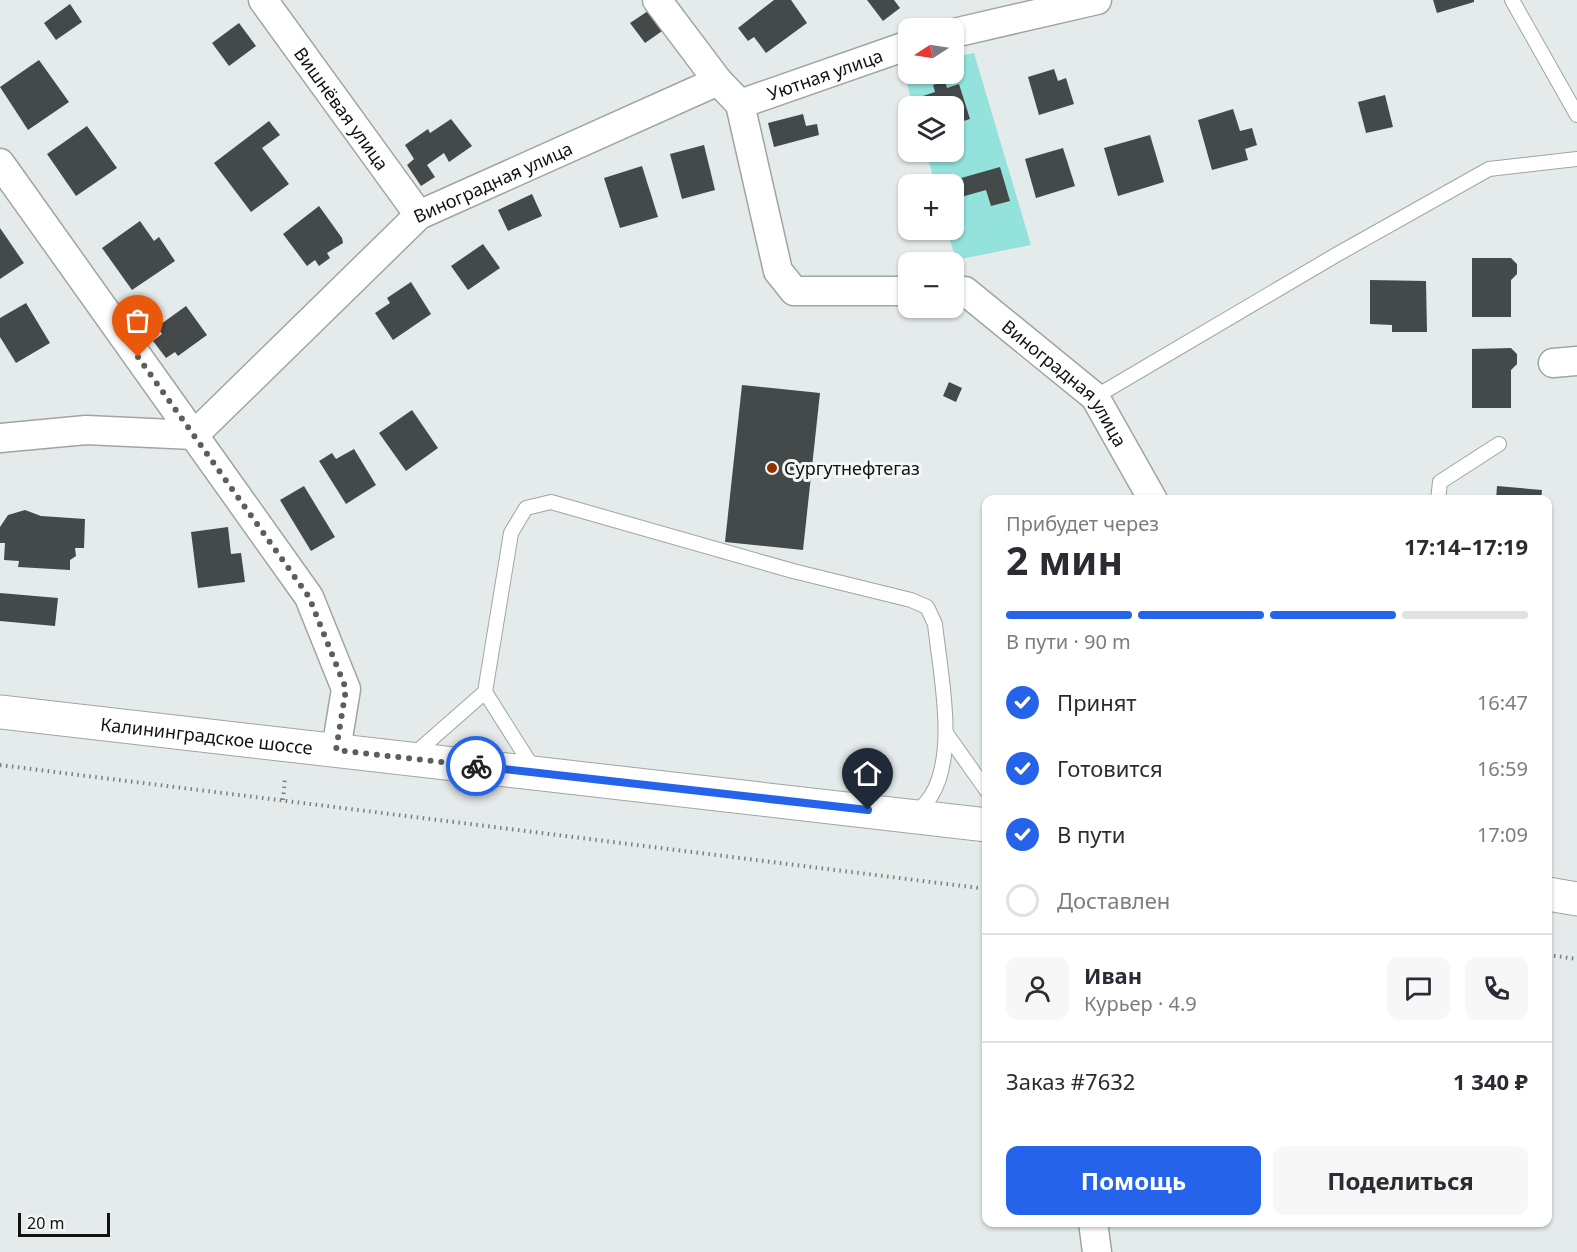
<!DOCTYPE html>
<html lang="ru">
<meta charset="utf-8">
<style>
:root{--surface:#fff;--page:#f7f7f7;--text:#2b2b33;--muted:#7c7c81;--line:#e1e1e2;--accent:#2563eb}
body{margin:0;font-family:"Noto Sans",sans-serif;background:var(--page);color:var(--text);height:100vh;display:flex;flex-direction:column;font-size:22px;white-space:nowrap}
*{box-sizing:border-box;margin:0}
p{font-size:20px;color:var(--muted)}
.icon{flex:none;width:33px;height:33px;fill:none;stroke:currentColor;stroke-width:2;stroke-linecap:round;stroke-linejoin:round}
.map{position:relative;flex:1;overflow:hidden}
.details{position:absolute;left:982px;top:495px;width:570px;height:732px;display:flex;flex-direction:column;background:var(--surface);border-radius:12px;box-shadow:0 2px 4px #0004}
.details>*{flex:none}
.needle{width:39px;rotate:258deg}
.buttons{position:absolute;left:898px;top:18px;display:grid;gap:12px}
.buttons a{display:grid;place-items:center;width:66px;height:66px;border-radius:12px;background:var(--surface);box-shadow:0 2px 4px #0004;font-size:30px}
.scale{position:absolute;left:18px;bottom:15px;width:92px;box-sizing:border-box;padding-left:6px;border:3px solid #101211;border-top:0;font-size:16px;line-height:21px;white-space:nowrap;color:#101211;-webkit-text-stroke:4px #f2f8f7;paint-order:stroke}
.pin{position:absolute;display:grid;place-items:center;width:51px;height:51px;color:#fff;margin:-62px -26px;border-radius:50% 50% 50% 0;rotate:-45deg;box-shadow:0 0 6px #0007}
.pin .icon{rotate:45deg}
.courier{position:absolute;display:grid;place-items:center;width:60px;height:60px;margin:-30px;border:4px solid #2563eb;border-radius:50%;background:#fff;color:#222;box-shadow:0 2px 8px #0007}
.overview em{font-style:normal;font-weight:700}
.overview div{display:flex;flex-direction:column-reverse}
.overview{display:flex;align-items:center;justify-content:space-between;height:102px;padding:0 24px}
h1{font-size:39px;font-weight:700;line-height:45px}
.bar{display:grid;grid-template-columns:repeat(4,1fr);gap:9px 6px;align-content:center;height:72px;padding:0 24px}
.bar i{height:8px;border-radius:4px;background:var(--line)}
.bar .active{background:var(--accent)}
.bar p{grid-column:span 4}
.line{display:flex;align-items:center;gap:15px;padding:0 24px;border-top:2px solid var(--line)}
.line div{flex:1}
.round{display:grid;place-items:center;flex:none;width:63px;height:63px;border-radius:12px;background:var(--page)}
ol{padding:0 24px;list-style:none}
li{display:flex;align-items:center;gap:18px;height:66px}
li p{margin-inline-start:auto}
li .icon{padding:6px;border-radius:50%;background:var(--accent);color:#fff;stroke-width:4}
li:last-child{color:var(--muted)}
li i{width:33px;height:33px;border:3px solid var(--line);border-radius:50%}
.cta{display:flex;gap:12px;margin-top:auto;padding:12px 24px}
.cta a{flex:1;height:69px;border-radius:12px;background:var(--accent);color:#fff;font-size:24px;font-weight:700;line-height:69px;text-align:center}
.cta a+a{background:var(--page);color:var(--text)}
.map>svg:first-child{display:block}
.green{fill:#94e2dc}
.building{fill:#444949}
.lines{fill:none;stroke-linecap:round;stroke-linejoin:round}
.lane-casing{stroke:#9fa5a4;stroke-width:16}
.street-casing{stroke:#9fa5a4;stroke-width:31}
.primary-casing{stroke:#9fa5a4;stroke-width:35}
.path{stroke:#7b7f7e;stroke-width:4;stroke-dasharray:1.5 4.5;stroke-linecap:butt}
.lane{stroke:#fff;stroke-width:14}
.street{stroke:#fff;stroke-width:28}
.primary{stroke:#fff;stroke-width:33}
.done{stroke:#5b5e5d;stroke-width:6;stroke-dasharray:0 10.8}
.route{stroke:#2563eb;stroke-width:8}
.poi-dot{fill:#942f00;stroke:#f2f8f7;stroke-width:2}
.labels{text-anchor:middle;dominant-baseline:central;stroke-width:6;stroke-linejoin:round;paint-order:stroke}
.street-label{font-size:18px;fill:#101211;stroke:#f2f8f7}
.poi-label{font-size:18px;fill:#101211;stroke:#f2f8f7;text-anchor:start}
</style>
<div class="map">
<svg width="1577" height="1252" viewBox="0 0 1577 1252">
<rect width="100%" height="100%" fill="#e5ebea"/>
<polygon class="green" points="974,53 1031,245 956,260 947,230 954,230 954,184 935,184 926,152 954,152 954,106 913,106 903,69 909,68 909,74 954,74 954,57"/>
<g class="building">
<polygon points="774,0 791,0 807,23 766,53 754,37 748,41 738,28"/>
<polygon points="867,0 894,0 900,8 883,21"/>
<polygon points="1433,0 1474,0 1474,2 1437,13"/>
<polygon points="70,4 82,22 56,40 44,23"/>
<polygon points="651,9 665,29 645,43 630,23"/>
<polygon points="239,23 256,46 229,66 212,43"/>
<polygon points="39,60 69,102 28,130 0,87"/>
<polygon points="1054,69 1058,81 1066,78 1074,104 1039,115 1028,77"/>
<polygon points="945,81 947,88 959,84 970,119 954,124 954,106 927,106 923,96 935,92 933,85"/>
<polygon points="1385,95 1393,127 1366,133 1358,102"/>
<polygon points="1233,109 1240,131 1252,128 1257,145 1245,149 1248,160 1212,170 1198,120"/>
<polygon points="803,114 806,126 817,124 819,135 774,147 768,123"/>
<polygon points="451,119 472,146 449,162 444,153 427,165 435,177 421,186 407,165 414,159 405,145 428,129 430,133"/>
<polygon points="269,121 280,135 262,148 289,184 251,212 214,163"/>
<polygon points="87,126 117,168 76,196 47,154"/>
<polygon points="1150,135 1164,182 1118,196 1104,148"/>
<polygon points="704,145 715,190 682,199 670,154"/>
<polygon points="1063,148 1075,186 1036,198 1025,159"/>
<polygon points="642,166 658,217 620,228 604,178"/>
<polygon points="1000,167 1010,201 991,206 986,190 954,199 954,184 947,184 947,182"/>
<polygon points="532,194 542,216 508,231 498,210"/>
<polygon points="319,206 342,238 343,243 327,253 330,258 319,266 315,260 307,266 283,234"/>
<polygon points="140,221 154,241 159,237 175,261 132,290 102,248"/>
<polygon points="0,228 24,263 0,279"/>
<polygon points="483,244 500,268 468,290 451,266"/>
<polygon points="1472,258 1511,258 1517,264 1517,274 1511,280 1511,317 1472,317"/>
<polygon points="1370,280 1426,281 1427,332 1392,332 1392,325 1370,324"/>
<polygon points="411,282 431,314 393,340 375,313 390,303 387,298"/>
<polygon points="26,303 50,343 16,363 0,337 0,318"/>
<polygon points="186,306 207,335 178,356 175,352 166,358 153,341 162,334 157,327"/>
<polygon points="1511,348 1517,354 1517,364 1511,370 1511,408 1472,408 1472,349"/>
<polygon points="949,382 962,388 956,402 943,396"/>
<polygon points="742,385 820,393 803,550 725,542"/>
<polygon points="412,410 438,448 406,471 379,433"/>
<polygon points="354,449 376,485 346,504 319,461 332,453 336,459"/>
<polygon points="304,486 335,537 311,551 280,500"/>
<polygon points="1497,486 1542,490 1541,500 1496,500"/>
<polygon points="25,510 41,516 85,519 84,548 75,548 76,556 70,560 70,570 18,567 19,561 4,560 5,543 0,543 0,527 8,515"/>
<polygon points="228,527 231,554 241,553 245,582 198,588 191,532"/>
<polygon points="0,593 58,598 55,626 0,621"/>
</g>
<g class="lines">
<defs>
<g id="lane">
<polyline points="1512,0 1577,115"/>
<polyline points="1095,397 1336,255 1489,169 1577,159"/>
<polyline points="1438,500 1440,482 1499,444"/>
<polyline points="485,692 535,771"/>
<polyline points="946,733 987,791"/>
<path d="M412,756L485,692L511,533L526,508L551,502L793,571L911,600L927,607L935,624C940,672 958,753 931,796C927,802 921,808 916,814"/>
</g>
<g id="street">
<path id="s1" d="M263,0L419,215"/>
<polyline points="657,0 718,81 740,104 778,271 794,291 909,291"/>
<polyline points="954,33 1097,0"/>
<path id="s2" d="M740,104L909,45"/>
<polyline points="0,163 309,597 346,689 336,750"/>
<path id="s3" d="M954,291H965L1095,397L1153,500"/>
<polyline points="1553,363 1577,361"/>
<path id="s4" d="M0,438L86,430L194,435L419,215L718,81"/>
<polyline points="1093,1222 1097,1252"/>
</g>
<g id="primary">
<path id="s5" d="M0,712L987,825"/>
<polyline points="1548,894 1577,899"/>
</g>
</defs>
<use href="#lane" class="lane-casing"/>
<use href="#street" class="street-casing"/>
<use href="#primary" class="primary-casing"/>
<g class="path">
<polyline points="0,765 987,889"/>
<polyline points="283,800 285,777"/>
<polyline points="1548,955 1577,959"/>
</g>
<use href="#lane" class="lane"/>
<use href="#street" class="street"/>
<use href="#primary" class="primary"/>
</g>
<g class="lines">
<polyline class="done" points="138,357 309,597 346,689 336,750 476,766"/>
<polyline class="route" points="476,766 868,810"/>
</g>
<circle class="poi-dot" cx="772" cy="468" r="6"/>
<g class="labels">
<g class="street-label">
<text stroke="none"><textPath href="#s2" startOffset="90">Уютная улица</textPath></text>
<text stroke="none"><textPath href="#s1" startOffset="134">Вишнёвая улица</textPath></text>
<text stroke="none"><textPath href="#s4" startOffset="590">Виноградная улица</textPath></text>
<text stroke="none"><textPath href="#s3" startOffset="148">Виноградная улица</textPath></text>
<text stroke="none"><textPath href="#s5" startOffset="208">Калининградское шоссе</textPath></text>
</g>
<g class="poi-label">
<text x="784" y="468">Сургутнефтегаз</text>
</g>
</g>
</svg>
<div class="buttons">
<a><svg class="needle" viewBox="-14 -14 28 28"><path d="M0-13l5 13h-10z" fill="#e53935"/><path d="M0 13l5-13h-10z" fill="#7c7c81"/></svg></a>
<a><svg class="icon" aria-label="layers" viewBox="0 0 24 24"><path d="M12 4l9 5-9 5-9-5zM3 14l9 5 9-5"/></svg></a>
<a>+</a>
<a>−</a>
</div>
<div class="scale">20 m</div>
<div class="pin" style="left:138px;top:357px;background:#ea580c"><svg class="icon" aria-label="bag" viewBox="0 0 24 24"><path d="M5 8h14l-1 12H6zM9 8a3 3 0 0 1 6 0"/></svg></div>
<div class="pin" style="left:868px;top:810px;background:#1f2937"><svg class="icon" aria-label="home" viewBox="0 0 24 24"><path d="M3 11l9-7 9 7M6 9v11h12V9"/></svg></div>
<div class="courier" style="left:476px;top:766px"><svg class="icon" aria-label="bike" viewBox="0 0 24 24"><circle cx="6" cy="16" r="4"/><circle cx="18" cy="16" r="4"/><path d="M6 16l4-8h5l3 8M10 8l3 8H6M13 5h3"/></svg></div>
<section class="details">
<div class="overview"><div><h1>2 мин</h1><p>Прибудет через</p></div><em>17:14–17:19</em></div>
<div class="bar"><i class="active"></i><i class="active"></i><i class="active"></i><i></i><p>В пути · 90 m</p></div>
<ol>
<li><svg class="icon" aria-label="check" viewBox="0 0 24 24"><path d="M5 12l5 5 9-10"/></svg>Принят<p>16:47</p></li>
<li><svg class="icon" aria-label="check" viewBox="0 0 24 24"><path d="M5 12l5 5 9-10"/></svg>Готовится<p>16:59</p></li>
<li><svg class="icon" aria-label="check" viewBox="0 0 24 24"><path d="M5 12l5 5 9-10"/></svg>В пути<p>17:09</p></li>
<li><i></i>Доставлен</li>
</ol>
<div class="line" style="height:108px"><a class="round"><svg class="icon" aria-label="person" viewBox="0 0 24 24"><circle cx="12" cy="8" r="4"/><path d="M4 21q1-7 8-7t8 7"/></svg></a><div><b>Иван</b><p>Курьер · 4.9</p></div><a class="round"><svg class="icon" aria-label="chat" viewBox="0 0 24 24"><path d="M4 5h16v11H9l-5 4z"/></svg></a><a class="round"><svg class="icon" aria-label="phone" viewBox="0 0 24 24"><path d="M5 4h4l2 5-3 2q2 4 5 5l2-3 5 2v4C11 20 4 13 5 4z"/></svg></a></div>
<div class="line" style="height:78px"><div>Заказ #7632</div><b>1 340 ₽</b></div>
<div class="cta"><a>Помощь</a><a>Поделиться</a></div>
</section>
</div>
